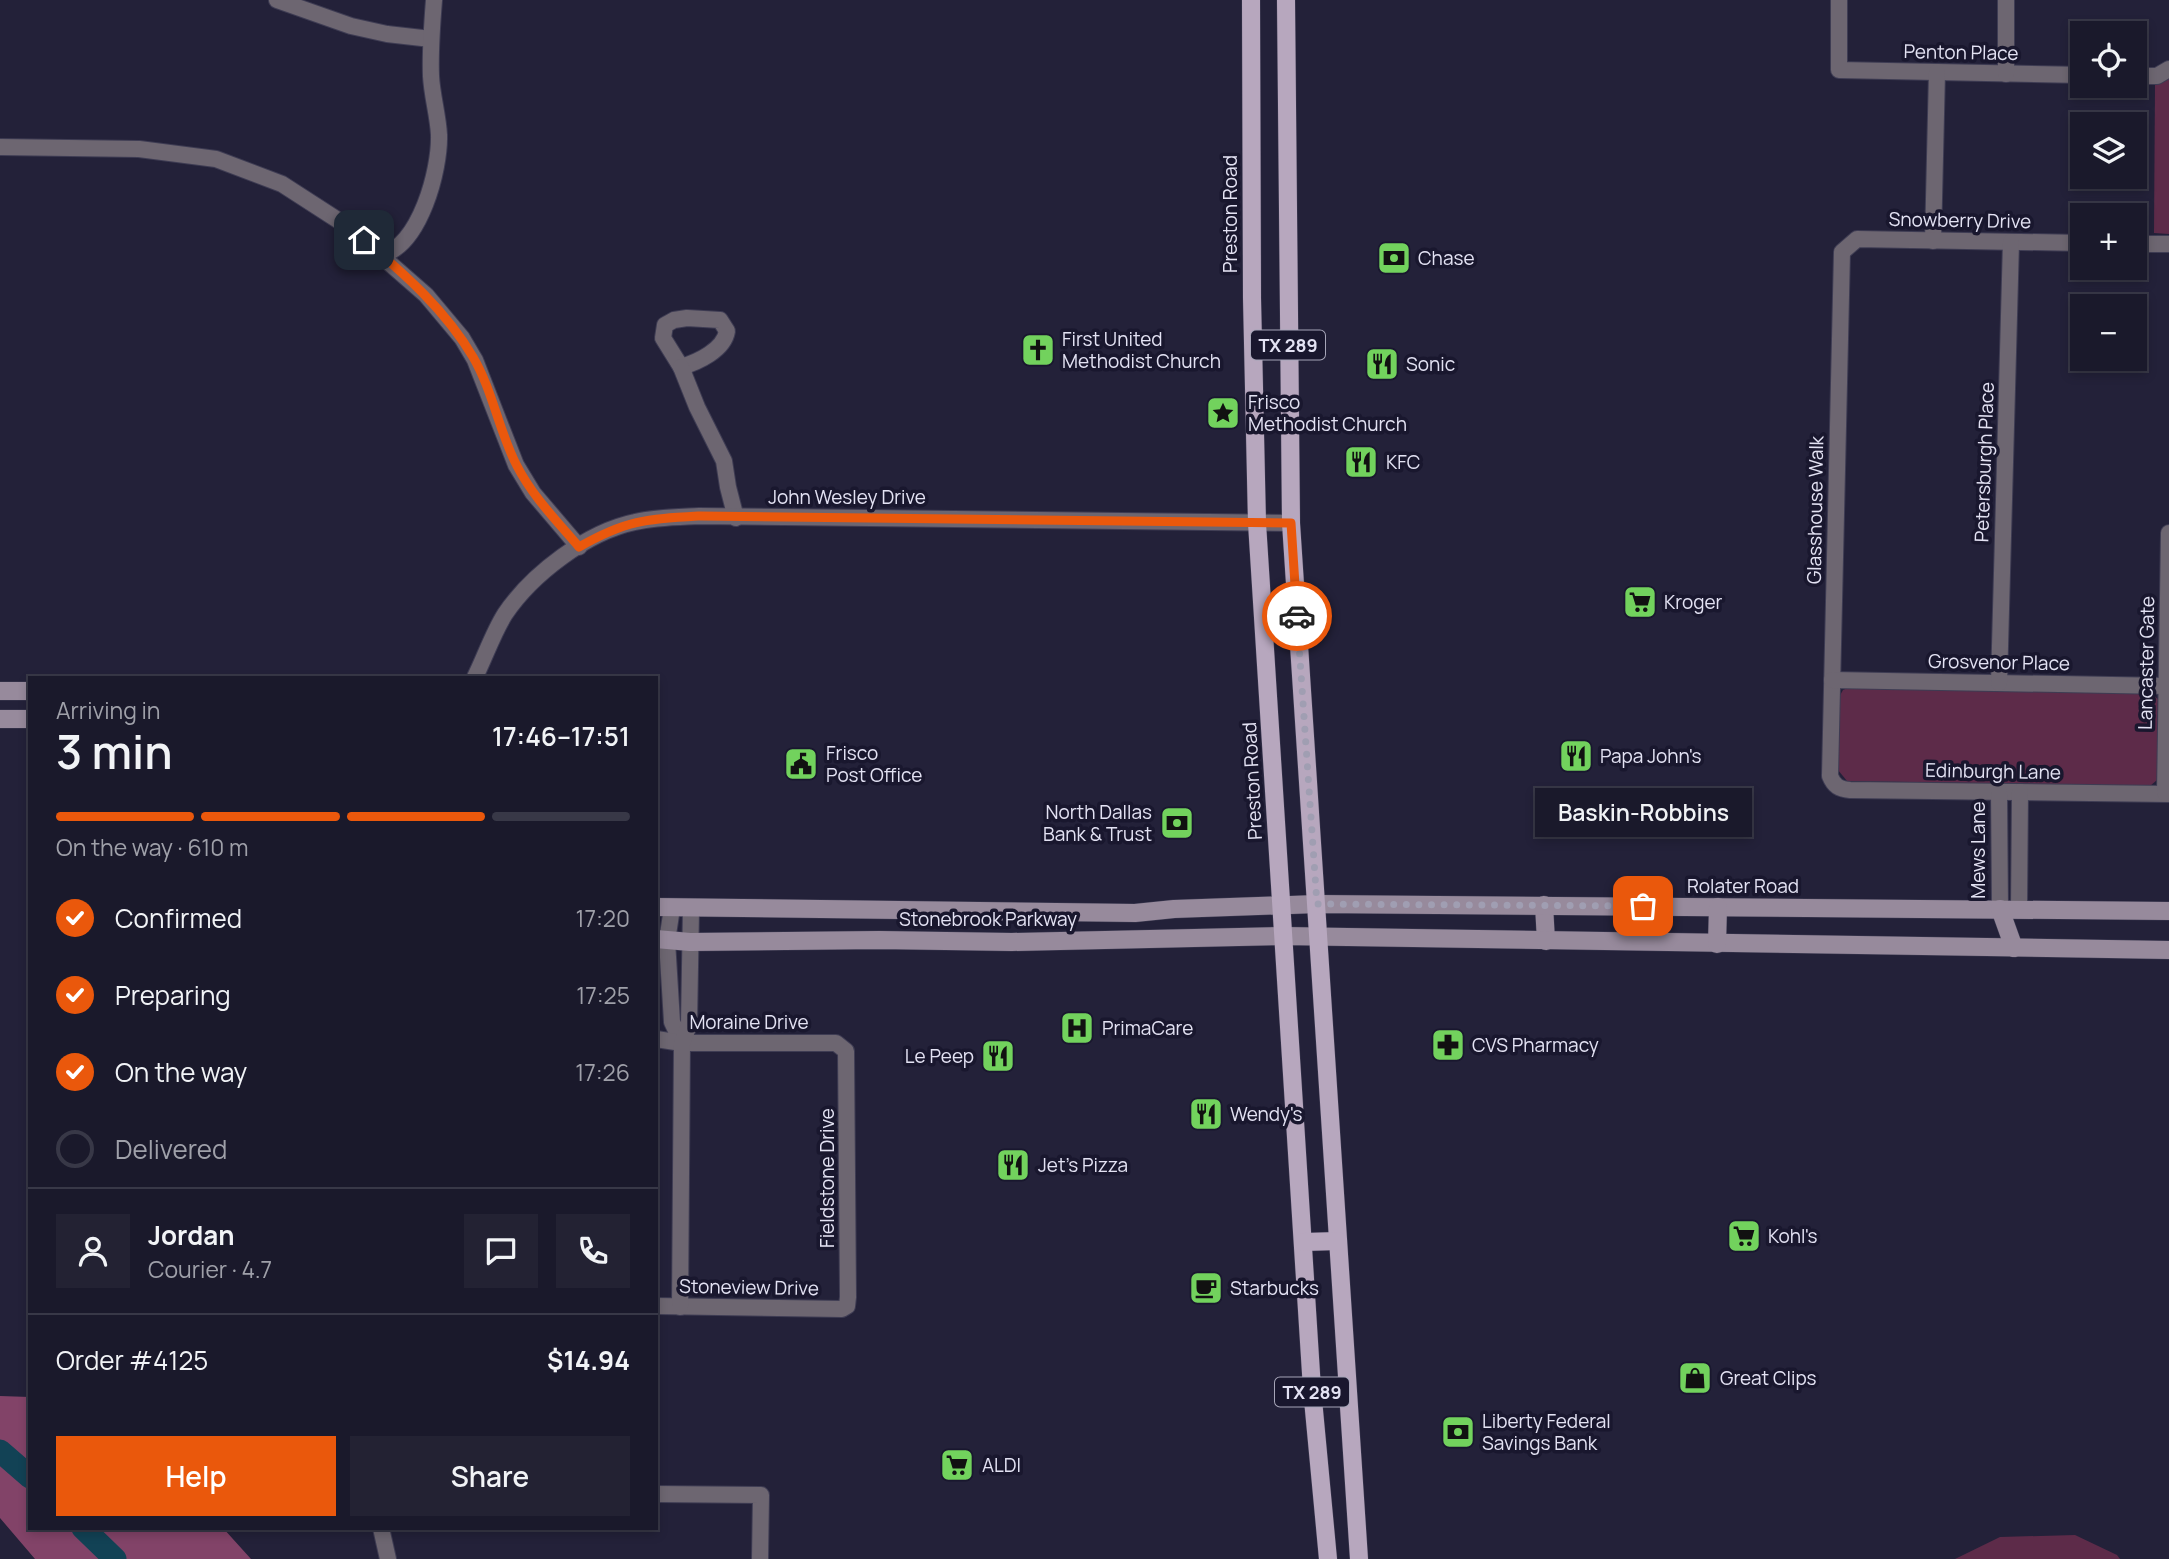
<!DOCTYPE html>
<meta charset="utf-8">
<style>
:root{--surface:#1a192b;--page:#232233;--text:#f1f3f6;--muted:#9fa0a9;--line:#383847;--accent:#ea580c}
body{margin:0;font-family:Manrope,sans-serif;background:var(--page);color:var(--text);height:100vh;display:flex;flex-direction:column;font-size:26px;white-space:nowrap}
*{box-sizing:border-box;margin:0}
p{font-size:23px;color:var(--muted)}
.icon{flex:none;width:38px;height:38px;fill:none;stroke:currentColor;stroke-width:2;stroke-linecap:round;stroke-linejoin:round}
.map{position:relative;flex:1;overflow:hidden}
.side{position:absolute;left:28px;top:676px;width:630px;height:854px;display:flex;flex-direction:column;background:var(--surface);border-radius:0px;box-shadow:0 4px 10px #0003,0 0 0 2px var(--line)}
.side>*{flex:none}
.buttons{position:absolute;left:2070px;top:21px;display:grid;gap:14px}
.buttons a{display:grid;place-items:center;width:77px;height:77px;border-radius:0px;background:var(--surface);box-shadow:0 4px 10px #0003,0 0 0 2px var(--line);font-size:35px}
.pin{position:absolute;display:grid;place-items:center;width:60px;height:60px;color:#fff;margin:-30px;border-radius:14px;box-shadow:0 4px 10px #0006}
.courier{position:absolute;display:grid;place-items:center;width:70px;height:70px;margin:-35px;border:5px solid #ea580c;border-radius:50%;background:#fff;color:#222;box-shadow:0 2px 9px #0007}
.bubble{position:absolute;height:49px;border-radius:0px;background:var(--surface);box-shadow:0 4px 10px #0003,0 0 0 2px var(--line);font-size:23px;font-weight:600;line-height:49px;text-align:center}
.summary em{font-style:normal;font-weight:600}
.summary div{display:flex;flex-direction:column-reverse}
.summary{display:flex;align-items:center;justify-content:space-between;height:119px;padding:0 28px}
h1{font-size:46px;font-weight:600;line-height:52px}
.bar{display:grid;grid-template-columns:repeat(4,1fr);gap:10px 7px;align-content:center;height:84px;padding:0 28px}
.bar i{height:9px;border-radius:5px;background:var(--line)}
.bar .on{background:var(--accent)}
.bar p{grid-column:span 4}
.line{display:flex;align-items:center;gap:18px;padding:0 28px;border-top:2px solid var(--line)}
.line div{flex:1}
.round{display:grid;place-items:center;flex:none;width:74px;height:74px;border-radius:0px;background:var(--page)}
ol{padding:0 28px;list-style:none}
li{display:flex;align-items:center;gap:21px;height:77px}
li p{margin-inline-start:auto}
li .icon{padding:7px;border-radius:50%;background:var(--accent);color:#fff;stroke-width:4}
li:last-child{color:var(--muted)}
li i{width:38px;height:38px;border:4px solid var(--line);border-radius:50%}
.button{display:flex;gap:14px;margin-top:auto;padding:14px 28px}
.button a{flex:1;height:80px;border-radius:0px;background:var(--accent);color:#fff;font-size:28px;font-weight:600;line-height:80px;text-align:center}
.button a+a{background:var(--page);color:var(--text)}
.map>svg:first-child{display:block}
.green{fill:#5d2b49}
.forest{fill:#824368}
.lines{fill:none;stroke-linecap:round;stroke-linejoin:round}
.river{stroke:#124255;stroke-width:23}
.street-casing{stroke:#3e3c53;stroke-width:18}
.secondary-casing{stroke:#3e3c53;stroke-width:19}
.primary-casing{stroke:#3e3c53;stroke-width:19}
.street{stroke:#6d6671;stroke-width:16}
.secondary{stroke:#978a9c;stroke-width:18}
.primary{stroke:#b7a7be;stroke-width:18}
.done{stroke:#a09eb2;stroke-width:7;stroke-dasharray:0 12.6}
.route{stroke:#ea580c;stroke-width:9}
.labels{text-anchor:middle;dominant-baseline:central;stroke-width:7;stroke-linejoin:round;paint-order:stroke}
.shield{fill:#19172e;stroke:#a6a5b8;stroke-width:2}
.shield-label{font-size:18px;font-weight:bold;fill:#e3e2f3}
.street-label{font-size:19px;fill:#e3e2f3;stroke:#19172e}
.poi-label{font-size:19px;fill:#e3e2f3;stroke:#19172e;text-anchor:start}
</style>
<div class="map">
<svg width="2169" height="1559" viewBox="0 0 2169 1559">
<rect width="100%" height="100%" fill="#232139"/>
<g class="green">
<polygon points="2169,76 2169,234 2154,233 2155,84"/>
<polygon points="1850,687 2149,692 2158,699 2157,780 2150,786 1847,781 1838,770 1839,697 1843,690"/>
<polygon points="2075,1535 2117,1555 2120,1559 1955,1559 2000,1537"/>
</g>
<polygon class="forest" points="0,1396 30,1397 30,1528 223,1528 251,1559 35,1559 0,1518"/>
<g class="lines">
<g class="river">
<polyline points="0,1451 30,1477"/>
<polyline points="83,1528 115,1559"/>
</g>
<defs>
<g id="street">
<polyline points="277,0 351,26 387,34 431,39"/>
<polyline points="1839,0 1839,70 2082,75"/>
<polyline points="2006,74 2006,0"/>
<polyline points="2135,76 2157,76 2169,69"/>
<polyline points="0,147 139,149 216,159 282,184 347,226 426,295 462,338 475,360 516,465 533,493 579,547"/>
<polyline points="1933,241 1937,72"/>
<path d="M2082,243L1857,239L1842,252L1830,776C1834,786 1839,789 1850,790L2169,794"/>
<polyline points="2135,244 2169,244"/>
<path d="M381,255C420,246 440,170 439,135C438,115 432,96 431,76C430,51 432,25 434,0"/>
<path d="M687,318L720,320L727,331C724,350 698,362 681,367L663,338L665,325L674,320Z"/>
<polyline points="681,367 697,407 724,461 728,487 736,518"/>
<path d="M475,677C485,657 493,633 505,614C532,574 587,532 635,522C656,517 678,517 699,516L1291,523"/>
<polyline points="1832,680 2166,686"/>
<polyline points="1999,683 2011,242"/>
<polyline points="1999,792 2000,909"/>
<polyline points="2165,793 2169,533"/>
<polyline points="672,908 667,941 672,1022 682,1043"/>
<polyline points="2019,909 2020,792"/>
<polyline points="656,1039 682,1043 836,1043 846,1051 848,1297 847,1306 842,1309 656,1306"/>
<polyline points="680,1307 682,1043 689,1025 691,909"/>
<polyline points="656,1494 761,1495 760,1559"/>
<polyline points="381,1528 388,1559"/>
</g>
<g id="secondary">
<polyline points="0,691 30,691"/>
<polyline points="0,719 30,719"/>
<polyline points="1544,905 1546,941"/>
<polyline points="656,907 1135,913 1174,909 1317,904 2169,911"/>
<polyline points="2000,909 2014,948"/>
<polyline points="656,939 690,942 879,940 1012,942 1283,936 2169,950"/>
<polyline points="1717,944 1718,907"/>
</g>
<g id="primary">
<polyline points="1251,0 1252,298 1257,523 1312,1389 1328,1559"/>
<polyline points="1286,0 1291,523 1359,1559"/>
<polyline points="1304,1242 1338,1241"/>
</g>
</defs>
<use href="#street" class="street-casing"/>
<use href="#secondary" class="secondary-casing"/>
<use href="#primary" class="primary-casing"/>
<use href="#street" class="street"/>
<use href="#secondary" class="secondary"/>
<use href="#primary" class="primary"/>
</g>
<g class="lines">
<polyline class="done" points="1297,616 1317,904 1643,906"/>
<path class="route" d="M364,240C405,274 446,311 473,357C493,391 499,432 517,466C533,497 557,521 579,547C626,520 646,519 699,516L1291,523L1297,616"/>
</g>
<defs>
<symbol id="bank-square" viewBox="-11 -11 22 22"><rect x="-9" y="-9" width="18" height="18" rx="4" fill="#72d25d" stroke="#19172e"/><path d="M-6-4H6V4H-6ZM0-2.3a2.3 2.3 0 1 0 0 4.6a2.3 2.3 0 1 0 0-4.6Z" fill="#111"/></symbol>
<symbol id="church-square" viewBox="-11 -11 22 22"><rect x="-9" y="-9" width="18" height="18" rx="4" fill="#72d25d" stroke="#19172e"/><path d="M-1.2-6h2.4v3.5h3.3v2.4h-3.3V6h-2.4V-.1h-3.3v-2.4h3.3Z" fill="#111"/></symbol>
<symbol id="restaurant-square" viewBox="-11 -11 22 22"><rect x="-9" y="-9" width="18" height="18" rx="4" fill="#72d25d" stroke="#19172e"/><path d="M-5-6h1v4h1v-4h1v4h1v-4h1v5L-1.5 .5V6h-2V.5L-5-1ZM5-6V6H3V1.5H1.5Q1.5-4 5-6Z" fill="#111"/></symbol>
<symbol id="sight-square" viewBox="-11 -11 22 22"><rect x="-9" y="-9" width="18" height="18" rx="4" fill="#72d25d" stroke="#19172e"/><path d="M0-6L1.8-2.2L6-1.7L2.9 1.2L3.7 5.4L0 3.3L-3.7 5.4L-2.9 1.2L-6-1.7L-1.8-2.2Z" fill="#111"/></symbol>
<symbol id="supermarket-square" viewBox="-11 -11 22 22"><rect x="-9" y="-9" width="18" height="18" rx="4" fill="#72d25d" stroke="#19172e"/><path d="M-6-5.5h2.5l.6 2H6L4.5 2H-2.5L-4.4-4H-6ZM-1.5 3.2a1.3 1.3 0 1 0 .1 0ZM3 3.2a1.3 1.3 0 1 0 .1 0Z" fill="#111"/></symbol>
<symbol id="civic-square" viewBox="-11 -11 22 22"><rect x="-9" y="-9" width="18" height="18" rx="4" fill="#72d25d" stroke="#19172e"/><path d="M-.6-6.5H3V-4.5H.6V-3L4-1V1h2V6H-6V1h2V-1L-.6-3ZM-1.2 2.5V6h2.4V2.5Z" fill="#111"/></symbol>
<symbol id="hospital-square" viewBox="-11 -11 22 22"><rect x="-9" y="-9" width="18" height="18" rx="4" fill="#72d25d" stroke="#19172e"/><path d="M-5-5h3v3.5h4V-5h3V5h-3V1.5h-4V5h-3Z" fill="#111"/></symbol>
<symbol id="pharmacy-square" viewBox="-11 -11 22 22"><rect x="-9" y="-9" width="18" height="18" rx="4" fill="#72d25d" stroke="#19172e"/><path d="M-2-6h4v4h4v4h-4v4h-4v-4h-4v-4h4Z" fill="#111"/></symbol>
<symbol id="cafe-square" viewBox="-11 -11 22 22"><rect x="-9" y="-9" width="18" height="18" rx="4" fill="#72d25d" stroke="#19172e"/><path d="M-5.5-4.5H6V0H3Q3 3.5 0 3.5H-2.5Q-5.5 3.5-5.5 0ZM3-3.2v2h1.7v-2ZM-6 4.5H4V6H-6Z" fill="#111"/></symbol>
<symbol id="shop-square" viewBox="-11 -11 22 22"><rect x="-9" y="-9" width="18" height="18" rx="4" fill="#72d25d" stroke="#19172e"/><path d="M-5-2.5h2.3a2.7 3.5 0 0 1 5.4 0H5L5.5 6h-11ZM-1.5-2.5h3a1.5 2.3 0 0 0-3 0Z" fill="#111"/></symbol>
</defs>
<g fill-rule="evenodd">
<use href="#bank-square" x="1375" y="239" width="38" height="38"/>
<use href="#church-square" x="1019" y="331" width="38" height="38"/>
<use href="#restaurant-square" x="1363" y="345" width="38" height="38"/>
<use href="#sight-square" x="1204" y="394" width="38" height="38"/>
<use href="#restaurant-square" x="1342" y="443" width="38" height="38"/>
<use href="#supermarket-square" x="1621" y="583" width="38" height="38"/>
<use href="#restaurant-square" x="1557" y="737" width="38" height="38"/>
<use href="#civic-square" x="782" y="745" width="38" height="38"/>
<use href="#bank-square" x="1158" y="804" width="38" height="38"/>
<use href="#hospital-square" x="1058" y="1009" width="38" height="38"/>
<use href="#pharmacy-square" x="1429" y="1026" width="38" height="38"/>
<use href="#restaurant-square" x="979" y="1037" width="38" height="38"/>
<use href="#restaurant-square" x="1187" y="1095" width="38" height="38"/>
<use href="#restaurant-square" x="994" y="1146" width="38" height="38"/>
<use href="#supermarket-square" x="1725" y="1217" width="38" height="38"/>
<use href="#cafe-square" x="1187" y="1269" width="38" height="38"/>
<use href="#shop-square" x="1676" y="1359" width="38" height="38"/>
<use href="#bank-square" x="1439" y="1413" width="38" height="38"/>
<use href="#supermarket-square" x="938" y="1446" width="38" height="38"/>
</g>
<g class="labels">
<g class="shield">
<rect x="1251" y="330.5" width="74" height="29" rx="5"/>
<rect x="1275" y="1377.5" width="74" height="29" rx="5"/>
</g>
<g class="shield-label">
<text x="1288" y="345">TX 289</text>
<text x="1312" y="1392">TX 289</text>
</g>
<g class="street-label">
<text transform="translate(1961 52) rotate(1)">Penton Place</text>
<text transform="translate(1230 214) rotate(-90)">Preston Road</text>
<text transform="translate(1960 220) rotate(1)">Snowberry Drive</text>
<text transform="translate(1984 462) rotate(-88)">Petersburgh Place</text>
<text x="847" y="497">John Wesley Drive</text>
<text transform="translate(1815 510) rotate(-89)">Glasshouse Walk</text>
<text transform="translate(1999 662) rotate(1)">Grosvenor Place</text>
<text transform="translate(2146 663) rotate(-89)">Lancaster Gate</text>
<text transform="translate(1993 771) rotate(1)">Edinburgh Lane</text>
<text transform="translate(1252 781) rotate(-93)">Preston Road</text>
<text transform="translate(1978 850) rotate(-90)">Mews Lane</text>
<text x="1743" y="886">Rolater Road</text>
<text x="988" y="919">Stonebrook Parkway</text>
<text x="749" y="1022">Moraine Drive</text>
<text transform="translate(827 1178) rotate(-90)">Fieldstone Drive</text>
<text transform="translate(749 1287) rotate(1)">Stoneview Drive</text>
</g>
<g class="poi-label">
<text x="1418" y="258">Chase</text>
<text x="1062" y="339">First United<tspan x="1062" dy="22">Methodist Church</tspan></text>
<text x="1406" y="364">Sonic</text>
<text x="1248" y="402">Frisco<tspan x="1248" dy="22">Methodist Church</tspan></text>
<text x="1386" y="462">KFC</text>
<text x="1664" y="602">Kroger</text>
<text x="826" y="753">Frisco<tspan x="826" dy="22">Post Office</tspan></text>
<text x="1600" y="756">Papa John's</text>
<text x="1152" y="812" text-anchor="end">North Dallas<tspan x="1152" dy="22">Bank &amp; Trust</tspan></text>
<text x="1102" y="1028">PrimaCare</text>
<text x="1472" y="1045">CVS Pharmacy</text>
<text x="974" y="1056" text-anchor="end">Le Peep</text>
<text x="1230" y="1114">Wendy's</text>
<text x="1038" y="1165">Jet's Pizza</text>
<text x="1768" y="1236">Kohl's</text>
<text x="1230" y="1288">Starbucks</text>
<text x="1720" y="1378">Great Clips</text>
<text x="1482" y="1421">Liberty Federal<tspan x="1482" dy="22">Savings Bank</tspan></text>
<text x="982" y="1465">ALDI</text>
</g>
</g>
</svg>
<div class="buttons">
<a><svg class="icon" aria-label="locate" viewBox="0 0 24 24"><circle cx="12" cy="12" r="6"/><path d="M12 2v4M12 18v4M2 12h4M18 12h4"/></svg></a>
<a><svg class="icon" aria-label="layers" viewBox="0 0 24 24"><path d="M12 4l9 5-9 5-9-5zM3 14l9 5 9-5"/></svg></a>
<a>+</a>
<a>−</a>
</div>
<div class="pin" style="left:1643px;top:906px;background:#ea580c"><svg class="icon" aria-label="bag" viewBox="0 0 24 24"><path d="M5 8h14l-1 12H6zM9 8a3 3 0 0 1 6 0"/></svg></div>
<div class="pin" style="left:364px;top:240px;background:#1f2937"><svg class="icon" aria-label="home" viewBox="0 0 24 24"><path d="M3 11l9-7 9 7M6 9v11h12V9"/></svg></div>
<div class="courier" style="left:1297px;top:616px"><svg class="icon" aria-label="car" viewBox="0 0 24 24"><path d="M5 17H2v-5l4-1 3-4h7l3 4 3 1v5h-3M9 17h6M6 11h13"/><circle cx="7" cy="17" r="2"/><circle cx="17" cy="17" r="2"/></svg></div>
<div class="bubble" style="left:1535px;top:788px;width:217px">Baskin-Robbins</div>
<section class="side">
<div class="summary"><div><h1>3 min</h1><p>Arriving in</p></div><em>17:46–17:51</em></div>
<div class="bar"><i class="on"></i><i class="on"></i><i class="on"></i><i></i><p>On the way · 610 m</p></div>
<ol>
<li><svg class="icon" aria-label="check" viewBox="0 0 24 24"><path d="M5 12l5 5 9-10"/></svg>Confirmed<p>17:20</p></li>
<li><svg class="icon" aria-label="check" viewBox="0 0 24 24"><path d="M5 12l5 5 9-10"/></svg>Preparing<p>17:25</p></li>
<li><svg class="icon" aria-label="check" viewBox="0 0 24 24"><path d="M5 12l5 5 9-10"/></svg>On the way<p>17:26</p></li>
<li><i></i>Delivered</li>
</ol>
<div class="line" style="height:126px"><a class="round"><svg class="icon" aria-label="person" viewBox="0 0 24 24"><circle cx="12" cy="8" r="4"/><path d="M4 21q1-7 8-7t8 7"/></svg></a><div><b>Jordan</b><p>Courier · 4.7</p></div><a class="round"><svg class="icon" aria-label="chat" viewBox="0 0 24 24"><path d="M4 5h16v11H9l-5 4z"/></svg></a><a class="round"><svg class="icon" aria-label="phone" viewBox="0 0 24 24"><path d="M5 4h4l2 5-3 2q2 4 5 5l2-3 5 2v4C11 20 4 13 5 4z"/></svg></a></div>
<div class="line" style="height:91px"><div>Order #4125</div><b>$14.94</b></div>
<div class="button"><a>Help</a><a>Share</a></div>
</section>
</div>
